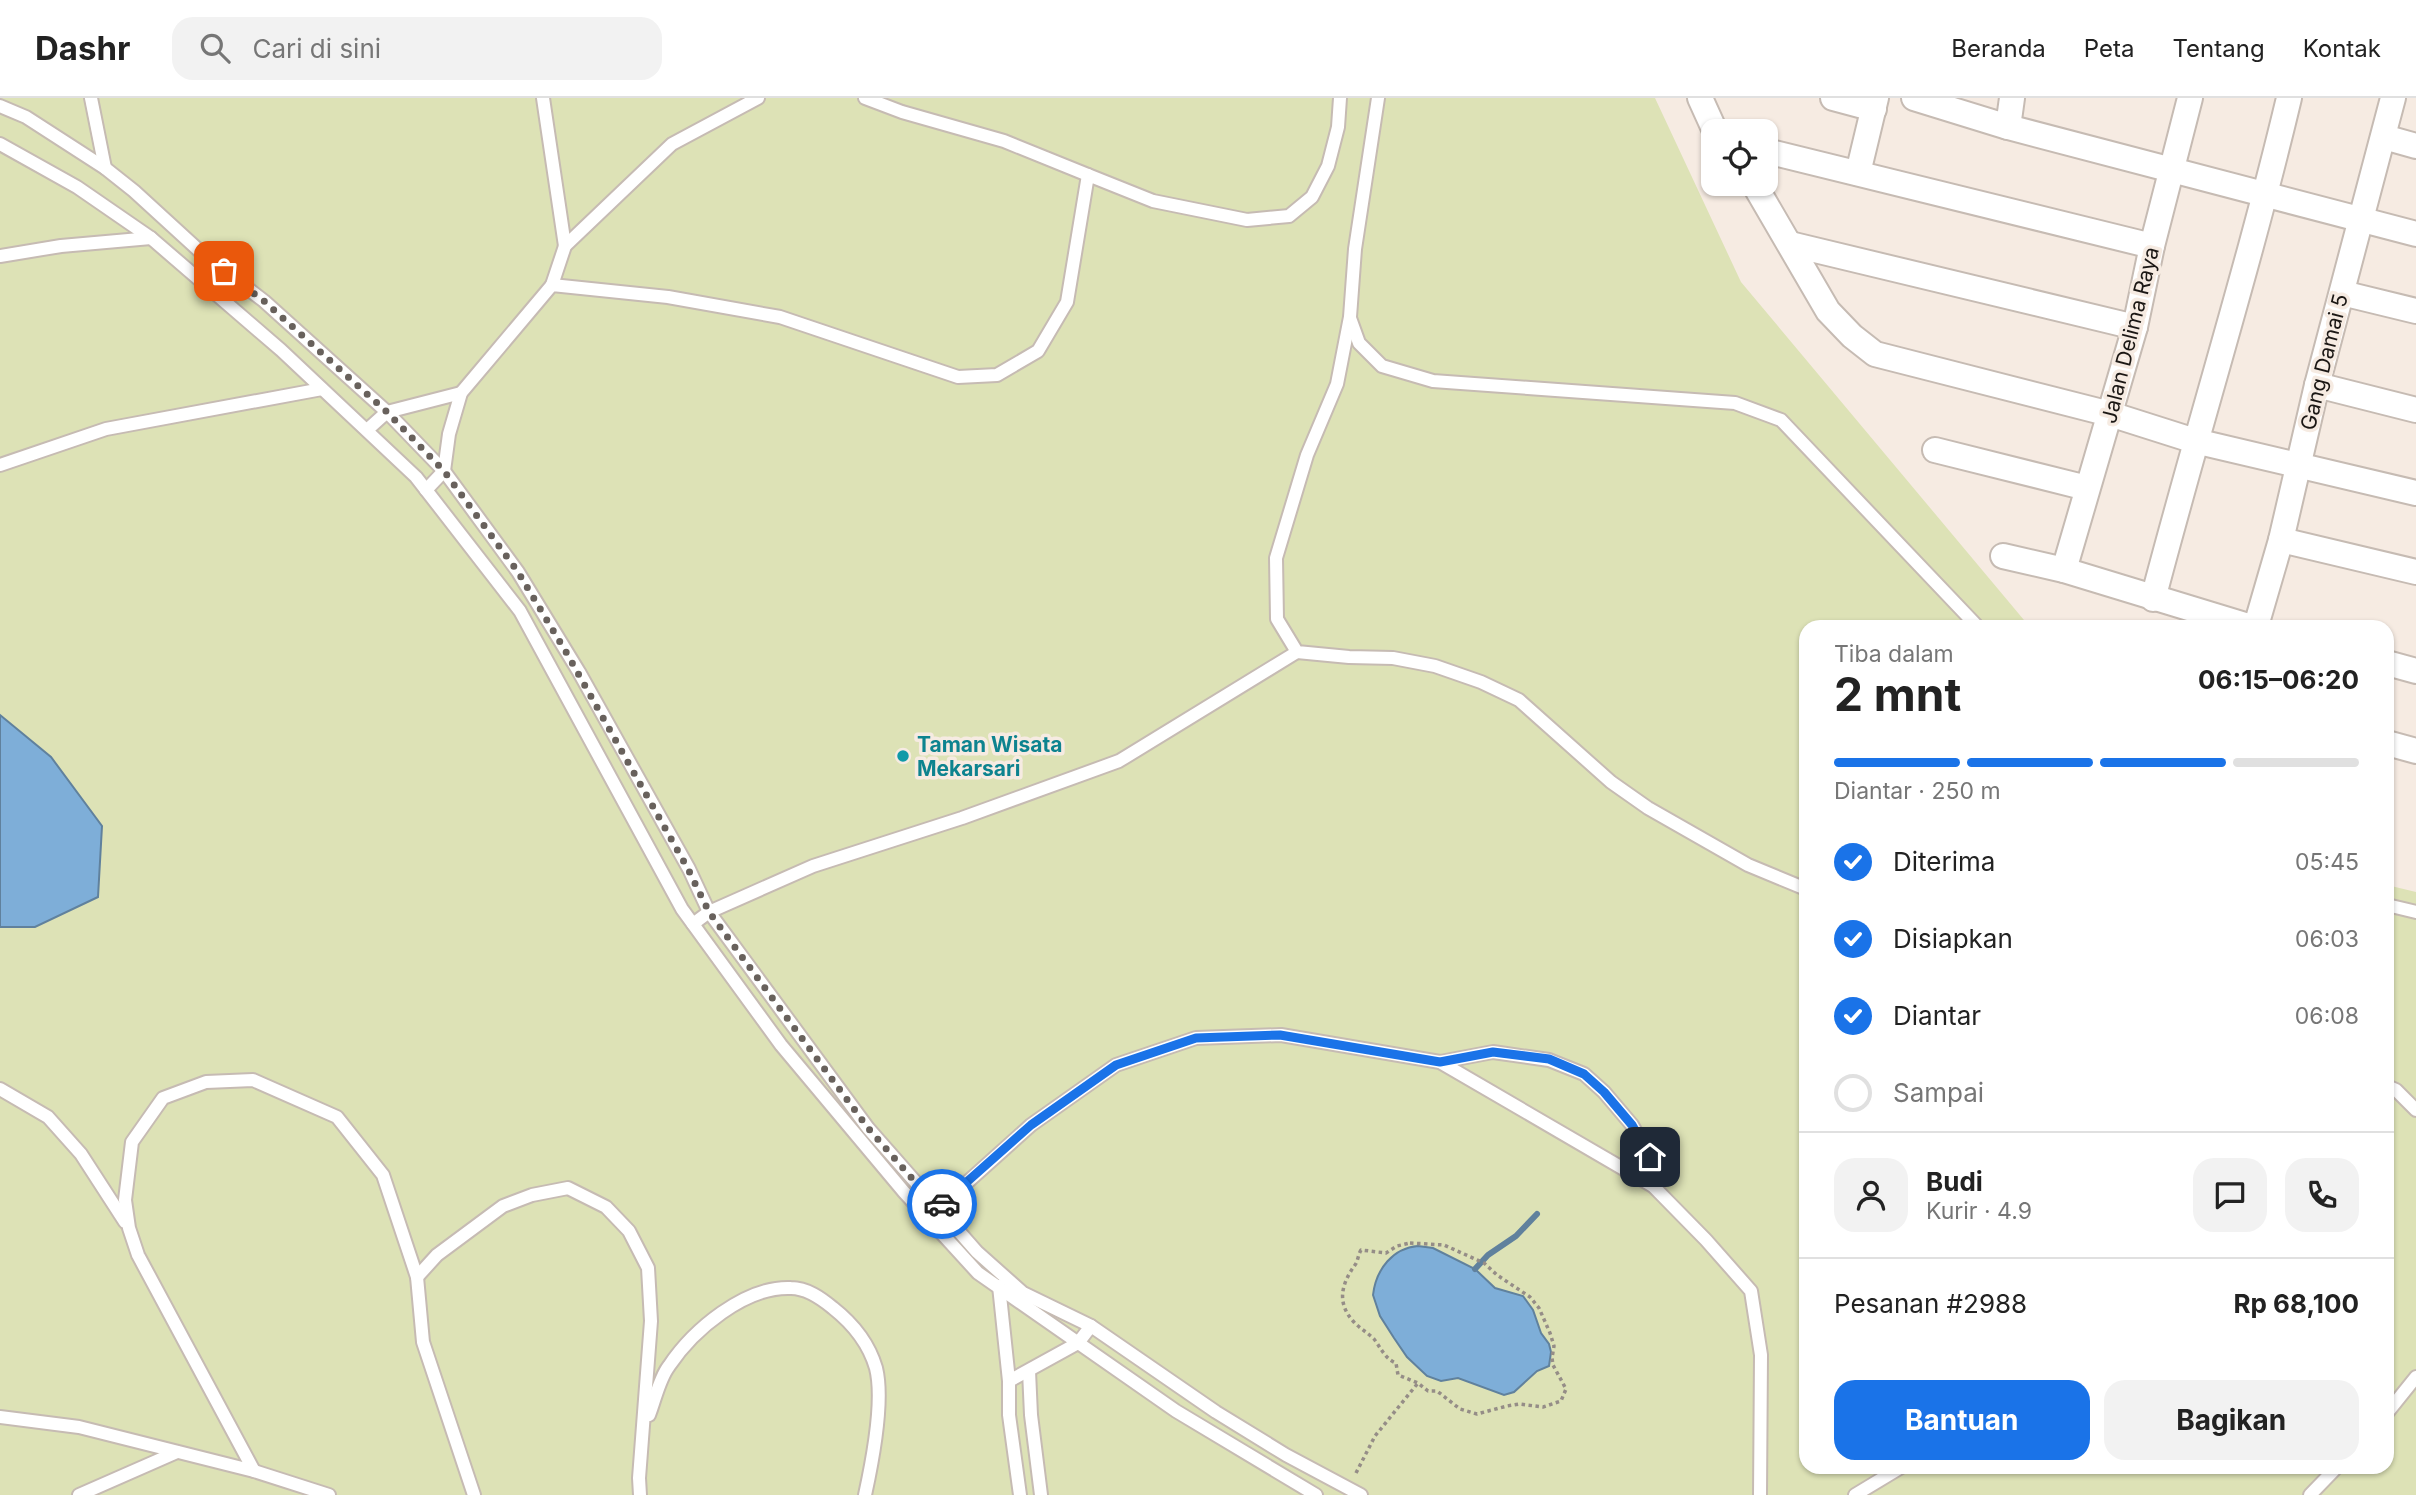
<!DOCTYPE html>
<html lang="id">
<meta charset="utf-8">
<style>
:root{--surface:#fff;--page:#f2f2f2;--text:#222;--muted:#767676;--line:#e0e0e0;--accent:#1a73e8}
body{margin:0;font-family:Inter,sans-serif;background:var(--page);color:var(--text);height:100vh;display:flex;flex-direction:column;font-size:26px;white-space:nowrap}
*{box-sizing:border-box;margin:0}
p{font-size:23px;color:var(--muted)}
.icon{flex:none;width:38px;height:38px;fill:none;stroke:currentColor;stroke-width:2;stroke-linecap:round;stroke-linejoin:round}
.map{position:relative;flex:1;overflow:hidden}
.side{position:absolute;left:1799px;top:522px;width:595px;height:854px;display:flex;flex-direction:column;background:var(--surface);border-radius:21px;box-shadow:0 2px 5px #0004}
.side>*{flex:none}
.tools{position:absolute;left:1701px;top:21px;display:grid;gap:14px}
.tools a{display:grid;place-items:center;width:77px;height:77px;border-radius:14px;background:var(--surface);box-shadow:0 2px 5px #0004;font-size:35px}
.pin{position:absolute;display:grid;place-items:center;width:60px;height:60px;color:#fff;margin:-30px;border-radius:14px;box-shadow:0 4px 10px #0006}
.courier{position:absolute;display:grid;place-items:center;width:70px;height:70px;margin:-35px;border:5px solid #1a73e8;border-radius:50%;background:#fff;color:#222;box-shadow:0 2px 9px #0007}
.summary em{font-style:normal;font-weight:700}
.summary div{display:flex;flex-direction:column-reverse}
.summary{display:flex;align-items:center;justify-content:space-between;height:119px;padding:0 35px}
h1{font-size:46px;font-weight:700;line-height:52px}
.bar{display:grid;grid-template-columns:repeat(4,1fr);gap:10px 7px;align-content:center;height:84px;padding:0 35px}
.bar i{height:9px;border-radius:5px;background:var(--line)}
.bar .selected{background:var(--accent)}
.bar p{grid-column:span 4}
.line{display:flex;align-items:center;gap:18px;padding:0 35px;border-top:2px solid var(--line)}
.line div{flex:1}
.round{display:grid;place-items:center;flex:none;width:74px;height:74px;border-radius:21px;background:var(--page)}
ol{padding:0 35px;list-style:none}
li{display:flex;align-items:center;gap:21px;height:77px}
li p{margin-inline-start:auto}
li .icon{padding:7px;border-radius:50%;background:var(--accent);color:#fff;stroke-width:4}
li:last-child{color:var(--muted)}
li i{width:38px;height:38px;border:4px solid var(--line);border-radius:50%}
.primary-button{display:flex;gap:14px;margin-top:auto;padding:14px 35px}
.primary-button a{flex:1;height:80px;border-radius:21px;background:var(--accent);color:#fff;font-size:28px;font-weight:700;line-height:80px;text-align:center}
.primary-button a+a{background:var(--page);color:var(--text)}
header{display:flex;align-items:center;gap:42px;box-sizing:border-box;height:98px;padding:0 35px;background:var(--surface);border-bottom:2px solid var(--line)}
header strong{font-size:33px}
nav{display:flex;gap:38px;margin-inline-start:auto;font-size:24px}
.search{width:490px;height:63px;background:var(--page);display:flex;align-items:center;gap:18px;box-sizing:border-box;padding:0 24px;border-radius:21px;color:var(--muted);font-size:26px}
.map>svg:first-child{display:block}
.green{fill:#dde2b6}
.water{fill:#7eaed8;stroke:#60819d;stroke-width:2}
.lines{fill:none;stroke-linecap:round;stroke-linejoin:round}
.stream{stroke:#60819d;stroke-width:6}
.service-casing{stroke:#c6bbb3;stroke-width:16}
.minor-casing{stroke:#c6bbb3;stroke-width:28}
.path{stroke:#958d87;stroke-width:3.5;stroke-dasharray:3.5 3.5;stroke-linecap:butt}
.service{stroke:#fff;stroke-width:12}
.minor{stroke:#fff;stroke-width:24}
.done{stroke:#68615c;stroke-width:7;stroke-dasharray:0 12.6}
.route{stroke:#1a73e8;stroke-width:9}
.culture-dot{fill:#0f9aa8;stroke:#f6ebe2;stroke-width:2.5}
.labels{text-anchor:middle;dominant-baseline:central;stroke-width:7;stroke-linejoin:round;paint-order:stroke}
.street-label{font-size:21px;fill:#1b1714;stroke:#f6ebe2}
.culture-label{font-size:21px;font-weight:bold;fill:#0d838f;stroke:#f6ebe2;text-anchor:start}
</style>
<header>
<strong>Dashr</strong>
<div class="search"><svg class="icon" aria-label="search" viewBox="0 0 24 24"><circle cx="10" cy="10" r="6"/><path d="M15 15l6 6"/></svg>Cari di sini</div>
<nav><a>Beranda</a><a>Peta</a><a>Tentang</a><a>Kontak</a></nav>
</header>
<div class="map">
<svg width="2416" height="1397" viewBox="0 0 2416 1397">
<rect width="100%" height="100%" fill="#f6ebe2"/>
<polygon class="green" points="0,0 1655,0 1741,184 2029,528 1806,528 1806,1368 2387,1368 2387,787 2416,794 2416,1397 0,1397"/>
<g class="water">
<polygon points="0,617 51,659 102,728 98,799 35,829 0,829"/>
<path d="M1418,1148L1433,1150L1475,1171L1495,1190L1523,1198L1533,1212L1541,1235L1549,1246L1551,1254L1549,1268L1537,1273L1514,1294L1504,1297L1458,1280L1441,1283L1427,1278L1407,1259L1394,1240L1380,1218L1373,1197C1376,1171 1393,1150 1418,1148Z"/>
</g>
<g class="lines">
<polyline class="stream" points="1475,1171 1488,1157 1516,1138 1537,1116"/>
<defs>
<g id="service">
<polyline points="91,0 105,70"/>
<polyline points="543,0 565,148"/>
<polyline points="865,0 902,14 1004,43 1088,77"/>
<polyline points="1378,0 1355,151 1350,219 1337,286 1307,357 1276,460 1277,521 1297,554 1349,559 1393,560 1435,568 1481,584 1519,602 1611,684 1648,710 1748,767 1806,791"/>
<polyline points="0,8 26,19 105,70 134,93 205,158 264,203 387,314 444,373 518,474 579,574 689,771 709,814 868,1030 977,1154 1023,1195 1091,1228 1216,1314 1286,1357 1361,1397"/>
<polyline points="0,46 77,89 151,140 281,252 416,379 520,513 682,811 781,947 904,1094 978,1175 1176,1313 1316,1397"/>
<polyline points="0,158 61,148 151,140"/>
<polyline points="552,187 565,148 672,46 758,0"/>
<polyline points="1350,220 1359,245 1382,268 1433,283 1735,305 1781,322 1977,528"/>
<polyline points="367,332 387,314 461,295"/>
<polyline points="0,367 106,331 322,291"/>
<polyline points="426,392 444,373 449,336 461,295 552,187 668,199 780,219 958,279 997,277 1038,253 1067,204 1088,77 1153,103 1247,122 1289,118 1312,99 1328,68 1338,29 1340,0"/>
<polyline points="2387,807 2416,814"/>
<polyline points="693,826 709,814 813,768 962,720 1119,663 1297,554"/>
<polyline points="1440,964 1493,954 1549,962 1584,976 1604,994 1632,1027 1650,1059 1653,1088"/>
<polyline points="2387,988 2396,992 2416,1012"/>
<polyline points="0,991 48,1019 81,1056 125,1124"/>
<polyline points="933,1115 1031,1027 1116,967 1196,940 1281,937 1440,964 1653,1088 1706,1142 1751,1193 1761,1257 1760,1397"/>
<polyline points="417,1179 437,1157 503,1108 532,1097 568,1090 606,1109 629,1133 648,1170 651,1223 639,1380 640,1397"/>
<polyline points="999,1188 1009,1283 1009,1317 1020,1397"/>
<polyline points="1029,1273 1031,1317 1041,1397"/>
<polyline points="1009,1283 1078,1245 1091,1228"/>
<polyline points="2387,1315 2416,1279"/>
<path d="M649,1317C655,1302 659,1281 669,1268C693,1232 745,1188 791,1190C807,1190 821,1200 833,1210C852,1225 869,1246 876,1270C884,1302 872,1365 865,1397"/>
<polyline points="0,1319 79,1329 254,1373 329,1397"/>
<polyline points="254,1373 138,1157 129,1130 125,1102 132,1044 163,1000 206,984 253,982 337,1019 383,1077 417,1179 423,1244 474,1397"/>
<polyline points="79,1397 177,1354"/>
<polyline points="1855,1397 1903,1368"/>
<polyline points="2310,1397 2338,1368"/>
</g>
<g id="minor">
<polyline points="1700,0 1715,33"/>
<polyline points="1833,0 1874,11"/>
<polyline points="1914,0 2008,29 2416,136"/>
<polyline points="2008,29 2012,0"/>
<polyline points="2384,39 2416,48"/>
<polyline points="1766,53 2152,148"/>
<polyline points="1858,75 1876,0"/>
<polyline points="1754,86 1828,213 1852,238 1875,256 2110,316 2195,343 2416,395"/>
<polyline points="1790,146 2135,229"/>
<polyline points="2342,195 2416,213"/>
<polyline points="2317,287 2416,312"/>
<polyline points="1935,352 2087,390"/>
<polyline points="2281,442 2416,474"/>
<polyline points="2003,458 2064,472 2248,528"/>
<polyline points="2064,472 2135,229 2152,148 2190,0"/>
<path d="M2153,501C2197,333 2249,168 2289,0"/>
<polyline points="2256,528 2281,442 2317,287 2393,0"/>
<polyline points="2387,565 2416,573"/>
<polyline points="2387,645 2416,653"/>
</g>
</defs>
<use href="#service" class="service-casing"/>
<use href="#minor" class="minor-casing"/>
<g class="path">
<path d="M1410,1145L1444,1147L1484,1165L1497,1177L1530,1199L1539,1210L1550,1235L1554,1248L1552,1260L1553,1267L1566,1291L1561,1303L1543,1309L1519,1306L1507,1308L1477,1316L1460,1311L1437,1293H1428L1418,1285L1398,1277L1396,1265C1385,1261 1381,1250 1374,1241C1367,1234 1359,1230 1353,1223C1336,1204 1342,1185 1355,1167C1358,1163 1358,1157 1361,1152L1386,1155L1397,1148Z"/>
<polyline points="1356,1375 1375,1338 1418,1285"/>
</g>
<use href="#service" class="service"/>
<use href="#minor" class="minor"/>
</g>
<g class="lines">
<polyline class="done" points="224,173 264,203 387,314 444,373 518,474 566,554 688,771 709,814 868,1030 938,1110 942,1106"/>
<polyline class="route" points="942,1106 1031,1027 1116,967 1196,940 1280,937 1440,964 1493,954 1549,961 1584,976 1604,994 1632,1027 1650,1059"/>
</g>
<circle class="culture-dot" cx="903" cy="658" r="7"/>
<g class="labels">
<g class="street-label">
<text transform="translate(2130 237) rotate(-76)">Jalan Delima Raya</text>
<text transform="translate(2324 264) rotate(-76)">Gang Damai 5</text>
</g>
<g class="culture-label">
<text x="917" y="646">Taman Wisata<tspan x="917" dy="24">Mekarsari</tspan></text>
</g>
</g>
</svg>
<div class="tools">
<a><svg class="icon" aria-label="locate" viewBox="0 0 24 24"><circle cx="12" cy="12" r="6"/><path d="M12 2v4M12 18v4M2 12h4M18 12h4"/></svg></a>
</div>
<div class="pin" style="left:224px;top:173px;background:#ea580c"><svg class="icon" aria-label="bag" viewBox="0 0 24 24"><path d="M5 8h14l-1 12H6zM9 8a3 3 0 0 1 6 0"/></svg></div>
<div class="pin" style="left:1650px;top:1059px;background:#1f2937"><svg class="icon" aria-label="home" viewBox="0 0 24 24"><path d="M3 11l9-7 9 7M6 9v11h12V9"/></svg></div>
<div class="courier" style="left:942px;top:1106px"><svg class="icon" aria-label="car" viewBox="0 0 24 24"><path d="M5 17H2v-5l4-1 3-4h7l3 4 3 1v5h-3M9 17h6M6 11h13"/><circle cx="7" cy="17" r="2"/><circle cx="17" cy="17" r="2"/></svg></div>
<section class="side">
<div class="summary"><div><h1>2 mnt</h1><p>Tiba dalam</p></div><em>06:15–06:20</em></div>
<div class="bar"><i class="selected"></i><i class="selected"></i><i class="selected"></i><i></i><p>Diantar · 250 m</p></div>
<ol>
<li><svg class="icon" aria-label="check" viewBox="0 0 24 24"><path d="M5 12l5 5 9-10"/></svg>Diterima<p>05:45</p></li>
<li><svg class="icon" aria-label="check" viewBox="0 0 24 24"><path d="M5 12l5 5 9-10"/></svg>Disiapkan<p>06:03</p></li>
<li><svg class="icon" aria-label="check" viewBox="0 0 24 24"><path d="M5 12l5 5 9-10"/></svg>Diantar<p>06:08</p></li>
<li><i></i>Sampai</li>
</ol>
<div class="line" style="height:126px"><a class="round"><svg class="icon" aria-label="person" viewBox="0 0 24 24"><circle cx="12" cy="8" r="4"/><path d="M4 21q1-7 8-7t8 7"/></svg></a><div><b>Budi</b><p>Kurir · 4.9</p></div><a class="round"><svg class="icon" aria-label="chat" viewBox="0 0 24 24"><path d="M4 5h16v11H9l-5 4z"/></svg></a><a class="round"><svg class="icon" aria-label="phone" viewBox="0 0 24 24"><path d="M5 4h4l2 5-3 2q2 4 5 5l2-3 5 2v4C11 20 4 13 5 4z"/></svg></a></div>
<div class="line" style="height:91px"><div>Pesanan #2988</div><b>Rp 68,100</b></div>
<div class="primary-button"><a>Bantuan</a><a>Bagikan</a></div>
</section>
</div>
